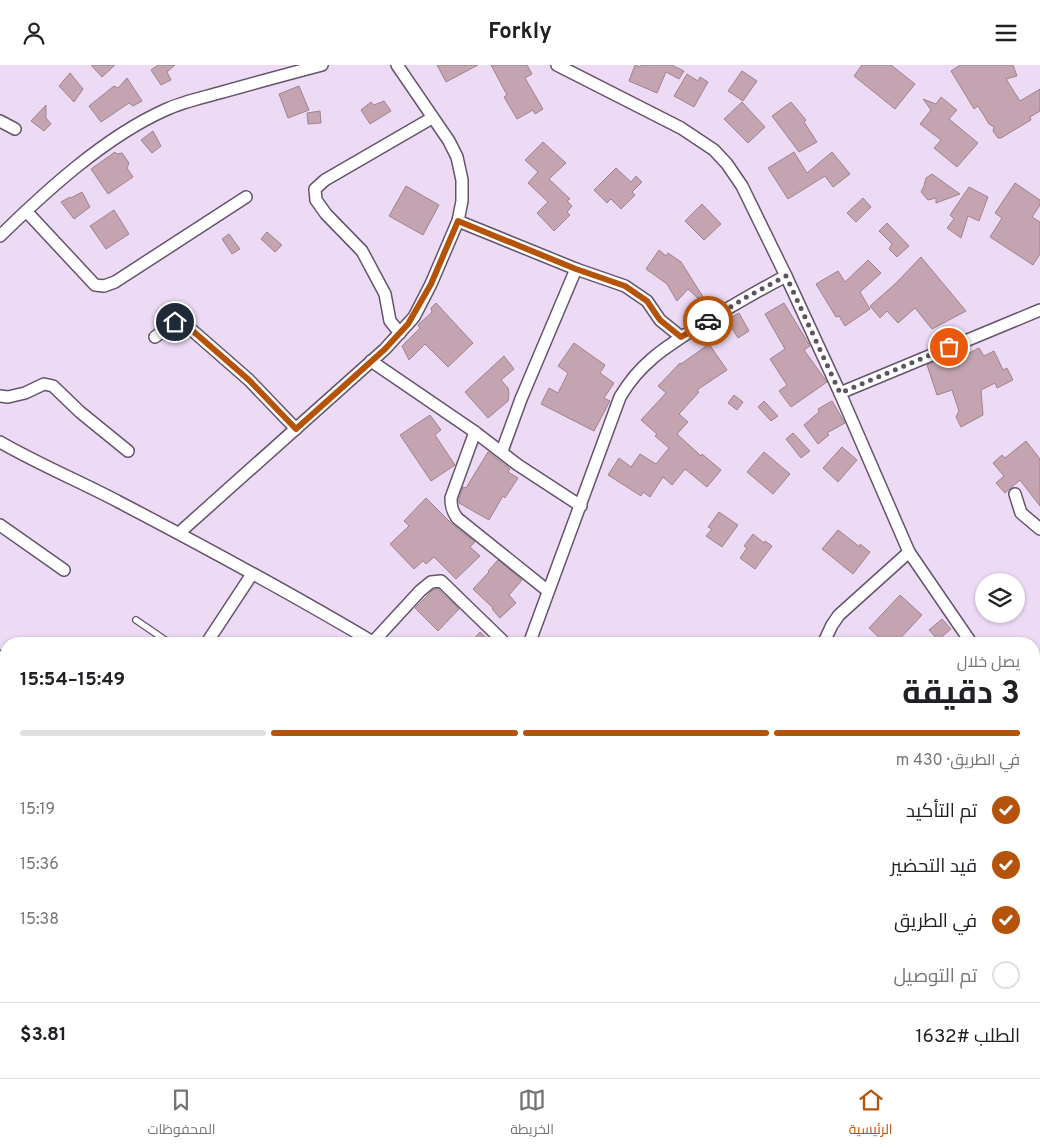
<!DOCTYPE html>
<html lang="ar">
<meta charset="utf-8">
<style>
:root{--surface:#fff;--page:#f6f6f6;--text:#202124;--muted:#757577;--line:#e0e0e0;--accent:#b45309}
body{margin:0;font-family:Overpass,Cairo,sans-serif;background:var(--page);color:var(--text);direction:rtl;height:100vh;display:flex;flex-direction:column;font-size:19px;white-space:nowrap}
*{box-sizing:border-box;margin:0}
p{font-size:16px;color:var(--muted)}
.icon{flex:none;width:28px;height:28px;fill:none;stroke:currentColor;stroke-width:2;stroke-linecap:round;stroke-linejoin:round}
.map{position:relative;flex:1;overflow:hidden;direction:ltr}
.panel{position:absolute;left:0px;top:572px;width:1040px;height:441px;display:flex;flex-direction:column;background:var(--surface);border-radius:20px 20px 0 0;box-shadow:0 1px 4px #0004;direction:rtl}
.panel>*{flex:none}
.fabs{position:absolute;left:975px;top:508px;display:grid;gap:10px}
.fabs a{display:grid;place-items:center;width:50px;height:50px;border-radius:50%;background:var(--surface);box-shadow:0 1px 4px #0004;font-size:25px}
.pin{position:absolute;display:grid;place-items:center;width:42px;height:42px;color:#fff;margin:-21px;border:2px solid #fff;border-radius:50%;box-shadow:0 1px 5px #0007}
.courier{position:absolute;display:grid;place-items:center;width:50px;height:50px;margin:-25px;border:4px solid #b45309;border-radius:50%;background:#fff;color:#222;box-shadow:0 1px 6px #0007}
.overview em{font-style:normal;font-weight:700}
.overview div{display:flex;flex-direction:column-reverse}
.overview{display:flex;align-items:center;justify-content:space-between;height:85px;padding:0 20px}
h1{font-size:32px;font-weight:700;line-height:38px}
.bar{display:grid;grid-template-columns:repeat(4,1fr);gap:8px 5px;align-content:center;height:60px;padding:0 20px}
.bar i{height:6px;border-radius:4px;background:var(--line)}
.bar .current{background:var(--accent)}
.bar p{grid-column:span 4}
.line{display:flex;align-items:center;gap:12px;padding:0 20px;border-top:1px solid var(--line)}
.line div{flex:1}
ol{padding:0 20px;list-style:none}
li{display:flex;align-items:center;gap:15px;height:55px}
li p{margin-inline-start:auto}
li .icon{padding:5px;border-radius:50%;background:var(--accent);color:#fff;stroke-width:4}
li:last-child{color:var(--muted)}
li i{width:28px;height:28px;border:2px solid var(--line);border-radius:50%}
header{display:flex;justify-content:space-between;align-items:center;height:65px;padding:0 20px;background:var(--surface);font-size:22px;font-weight:700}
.tab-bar{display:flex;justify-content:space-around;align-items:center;height:70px;border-top:1px solid var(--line);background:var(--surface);font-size:14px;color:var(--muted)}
.tab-bar a{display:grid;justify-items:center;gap:2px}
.tab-bar .current{color:var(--accent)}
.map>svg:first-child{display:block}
.building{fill:#c3a4b0;stroke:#a0838e}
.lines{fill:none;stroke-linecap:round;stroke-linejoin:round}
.lane-casing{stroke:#64546a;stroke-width:8}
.street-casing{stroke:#64546a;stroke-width:14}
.secondary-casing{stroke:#64546a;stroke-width:19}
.lane{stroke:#fff;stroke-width:5.5}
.street{stroke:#fff;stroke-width:11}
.secondary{stroke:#fff;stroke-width:16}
.done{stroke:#5d5362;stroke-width:5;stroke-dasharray:0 9}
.route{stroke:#b45309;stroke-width:6}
</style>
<header><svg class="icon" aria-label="menu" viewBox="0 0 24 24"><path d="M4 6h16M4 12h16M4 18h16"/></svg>Forkly<svg class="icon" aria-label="person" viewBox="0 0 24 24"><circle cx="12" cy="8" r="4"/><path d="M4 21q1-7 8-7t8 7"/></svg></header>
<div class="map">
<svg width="1040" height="1013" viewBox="0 0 1040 1013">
<rect width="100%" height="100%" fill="#eddbf5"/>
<g class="building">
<polygon points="91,0 115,0 102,12"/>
<polygon points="158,0 175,0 167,7 171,15 161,20 151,5"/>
<polygon points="437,0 478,0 446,17"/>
<polygon points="491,0 527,0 532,9 525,13 543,44 535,49 533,45 517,54 504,32 507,30"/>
<polygon points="635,0 640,2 641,0 672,0 684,6 679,14 666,7 657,28 629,16"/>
<polygon points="862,0 891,0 915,19 895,44 854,11"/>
<polygon points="960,0 1013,0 1017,11 1006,14 1020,36 1040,24 1040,46 1030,52 1031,55 1001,73 998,73 993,66 994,62 989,59 978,41 974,44 951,6"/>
<polygon points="742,6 757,16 743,36 728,26"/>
<polygon points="70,8 83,24 74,37 59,21"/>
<polygon points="687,9 698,16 700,12 708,17 694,42 674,31"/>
<polygon points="127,13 142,36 133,41 129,38 101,57 89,41 114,21 118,23"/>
<polygon points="299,21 309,45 288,53 279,29"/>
<polygon points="941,32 957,45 949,54 978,78 957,102 934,83 941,75 920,59 931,45 923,34 936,39"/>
<polygon points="384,36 391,46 370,59 361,45 371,37 374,40"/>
<polygon points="742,37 765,62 748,78 724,54"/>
<polygon points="791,37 806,55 804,57 817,77 799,87 772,51"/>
<polygon points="46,40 46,53 51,59 44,66 31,56"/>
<polygon points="320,46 321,58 308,59 307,48"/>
<polygon points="153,66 161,81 152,88 141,75"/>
<polygon points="543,77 566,98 549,114 570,134 567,136 572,141 567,147 570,150 554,166 537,148 548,137 528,118 538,107 525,95"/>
<polygon points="115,87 117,89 122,88 129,98 127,103 133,112 108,129 91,104"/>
<polygon points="794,87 807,108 832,87 850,109 833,122 825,111 788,134 768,103"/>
<polygon points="616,103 631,117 636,111 642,117 632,127 635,130 621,144 611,134 607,138 594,125"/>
<polygon points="932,109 960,129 936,138 936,133 928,135 921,127 924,121 926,113"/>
<polygon points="1015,118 1040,135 1040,140 1032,152 1040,157 1040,189 1033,200 990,172 1002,153 995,148"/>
<polygon points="406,121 439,140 423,170 389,151"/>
<polygon points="969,122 988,132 979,156 968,151 961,173 947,163 954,154 950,150"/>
<polygon points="82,127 90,142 74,154 61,137 70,132 71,133"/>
<polygon points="863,133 871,142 856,157 847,148"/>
<polygon points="702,139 721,159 704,175 685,156"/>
<polygon points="114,145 129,169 106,184 90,161"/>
<polygon points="887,158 909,181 897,192 889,184 892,179 879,166"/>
<polygon points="267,167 282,180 275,187 261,174"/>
<polygon points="229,169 240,184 232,189 222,174"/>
<polygon points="659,185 666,191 668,188 681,197 705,235 702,237 688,224 677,236 667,219 646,204"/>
<polygon points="921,192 966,246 932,264 915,243 898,258 887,246 880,253 870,241 895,219"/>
<polygon points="868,195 881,208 860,227 870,244 845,261 839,251 836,252 816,219 838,206 845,217"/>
<polygon points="436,238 473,278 448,302 425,279 409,295 402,281 420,263 418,260 432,247 431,243"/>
<polygon points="784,238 810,281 804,285 827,317 791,342 779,326 787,320 770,294 785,284 765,249"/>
<polygon points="739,248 749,266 738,273 727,255"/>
<polygon points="574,278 605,300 600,308 614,318 604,333 610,336 594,366 541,339 549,323 558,328 568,308 558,301"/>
<polygon points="709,279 727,305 697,325 699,327 679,349 688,357 677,369 701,391 702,389 721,405 707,422 685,404 672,420 663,412 650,432 643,427 641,431 608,410 619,393 631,402 640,389 656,399 669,383 655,371 657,369 641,355 666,328 658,321 680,298 681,299"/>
<polygon points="979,283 984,291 994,286 1003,305 1007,303 1013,315 997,323 995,318 981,325 983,350 961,362 956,352 959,346 952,325 937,330 927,300 941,294 942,295 958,287 961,292"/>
<polygon points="504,291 514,304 501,315 508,323 509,328 508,336 488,353 465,327"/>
<polygon points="734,330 743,337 737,345 728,338"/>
<polygon points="764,336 778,351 771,356 758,342"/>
<polygon points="832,336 845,358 827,368 829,370 818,379 804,360 819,347 818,344"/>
<polygon points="430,350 441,365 435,370 455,400 431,416 400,370"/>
<polygon points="793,368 810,386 801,393 786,374"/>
<polygon points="1026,376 1040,394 1040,441 1020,415 1005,428 996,418 1004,411 993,398 1002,390 1005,393"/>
<polygon points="842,382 857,395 838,417 823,403"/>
<polygon points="488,387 510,404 508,407 518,413 505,433 503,431 489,455 459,438 459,434 463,422 466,423"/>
<polygon points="764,387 790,409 773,429 747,407"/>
<polygon points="426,433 452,459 475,477 470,482 480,491 456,514 434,492 426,499 423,496 414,504 390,479 409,461 404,456"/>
<polygon points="719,447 738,460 722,482 706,471 712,464 708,462"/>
<polygon points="838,465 860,482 860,479 870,487 853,509 822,484"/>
<polygon points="753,469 764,478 765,476 772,481 755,504 740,493 747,483 744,481"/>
<polygon points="498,495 522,515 509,530 516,538 500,553 492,544 493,543 473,524 489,507 488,506"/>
<polygon points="434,524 438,524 459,544 438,566 415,543"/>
<polygon points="900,530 922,550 895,579 886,579 869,563"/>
<polygon points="942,554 951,564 938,575 929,565"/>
<polygon points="480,567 493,579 469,579"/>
</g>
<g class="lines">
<defs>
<polyline id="lane" points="136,555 171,579"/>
<g id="street">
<polyline points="557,0 681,63 714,85 727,99 742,121 786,211 840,328 909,487 972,579"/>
<polyline points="0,56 15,64"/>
<polyline points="26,146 95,220 104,221 115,217 246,132"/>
<polyline points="458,156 576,204 625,221 647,236 660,255 681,272"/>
<path d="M0,171C47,125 105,72 165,45C182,37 201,33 219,28C254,18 288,9 322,0"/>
<polyline points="400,268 390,256 385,229 362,186 326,149 316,135 315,124 325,115 432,53"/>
<polyline points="155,272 175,257 186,260 249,315 296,364"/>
<polyline points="371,296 475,367 518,400 581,441"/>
<polyline points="840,328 1040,245"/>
<polyline points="0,331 8,332 25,328 44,319 53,321 80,347 128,386"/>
<path d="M475,367L451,433C451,441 452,446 457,453L548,526"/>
<path d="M0,377C38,399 79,416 119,437C205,482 292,529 376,579"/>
<polyline points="502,386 521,334 576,204"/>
<polyline points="1015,429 1021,448 1040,464"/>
<polyline points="0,460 64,505"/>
<polyline points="179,468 385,284 414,252 431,219 458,156 462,136 462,115 457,92 449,76 397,0"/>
<polyline points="373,577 420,526 431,517 441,516 506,579"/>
<polyline points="206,579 252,509"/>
<path d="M529,579C559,496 590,415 620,332C641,296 668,281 702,259C730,242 757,226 786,211"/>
<polyline points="823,579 832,560 839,550 909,487"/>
<polyline points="1034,661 1040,670"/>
<polyline points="1034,767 1040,763"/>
<polyline points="0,870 6,893"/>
<polyline points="0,936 6,929"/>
<polyline points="0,943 6,951"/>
<polyline points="63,1008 69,1013"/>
<polyline points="506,1008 513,1013"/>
<polyline points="604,1008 604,1013"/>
<polyline points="946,1008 952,1013"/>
<polyline points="308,1013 314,1008"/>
<polyline points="437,1013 445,1008"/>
</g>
<g id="secondary">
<polyline points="0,594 6,598"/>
<polyline points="0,619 6,623"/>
<polyline points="535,1008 543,1013"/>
<polyline points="563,1008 571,1013"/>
</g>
</defs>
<use href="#lane" class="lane-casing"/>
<use href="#street" class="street-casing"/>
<use href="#secondary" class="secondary-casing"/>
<use href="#lane" class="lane"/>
<use href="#street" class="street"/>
<use href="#secondary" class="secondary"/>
</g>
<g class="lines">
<polyline class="done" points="708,256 745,233 786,211 840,328 949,282"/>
<polyline class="route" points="175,257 186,260 249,315 296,364 385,284 408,259 431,219 458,156 576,204 625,221 647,236 660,255 681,272 708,256"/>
</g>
</svg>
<div class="fabs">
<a><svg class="icon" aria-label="layers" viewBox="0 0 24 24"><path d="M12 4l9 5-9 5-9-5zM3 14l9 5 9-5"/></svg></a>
</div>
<div class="pin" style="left:949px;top:282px;background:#ea580c"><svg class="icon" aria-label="bag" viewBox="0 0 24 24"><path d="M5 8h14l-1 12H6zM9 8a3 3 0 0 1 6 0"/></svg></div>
<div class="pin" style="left:175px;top:257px;background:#1f2937"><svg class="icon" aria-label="home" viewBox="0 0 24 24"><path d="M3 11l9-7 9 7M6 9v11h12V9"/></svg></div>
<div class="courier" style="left:708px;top:256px"><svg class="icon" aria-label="car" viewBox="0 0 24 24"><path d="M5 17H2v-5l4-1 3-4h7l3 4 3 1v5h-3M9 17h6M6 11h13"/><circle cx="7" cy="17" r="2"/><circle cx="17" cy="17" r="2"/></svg></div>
<section class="panel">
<div class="overview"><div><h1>3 دقيقة</h1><p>يصل خلال</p></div><em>15:49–15:54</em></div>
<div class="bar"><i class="current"></i><i class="current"></i><i class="current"></i><i></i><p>في الطريق · 430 m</p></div>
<ol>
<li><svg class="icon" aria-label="check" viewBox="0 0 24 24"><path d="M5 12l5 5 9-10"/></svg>تم التأكيد<p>15:19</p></li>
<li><svg class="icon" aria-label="check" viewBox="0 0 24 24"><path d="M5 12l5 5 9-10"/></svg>قيد التحضير<p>15:36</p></li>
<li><svg class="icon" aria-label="check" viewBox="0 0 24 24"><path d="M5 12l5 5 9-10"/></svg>في الطريق<p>15:38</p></li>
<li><i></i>تم التوصيل</li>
</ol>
<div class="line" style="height:65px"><div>الطلب #1632</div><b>$3.81</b></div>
</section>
</div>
<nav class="tab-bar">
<a class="current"><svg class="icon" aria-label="home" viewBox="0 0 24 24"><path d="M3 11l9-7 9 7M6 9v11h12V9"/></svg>الرئيسية</a>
<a><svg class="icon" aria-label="map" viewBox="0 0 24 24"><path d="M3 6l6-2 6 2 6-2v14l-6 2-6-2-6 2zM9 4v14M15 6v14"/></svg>الخريطة</a>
<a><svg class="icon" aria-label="saved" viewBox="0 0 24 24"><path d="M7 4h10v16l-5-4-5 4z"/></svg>المحفوظات</a>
</nav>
